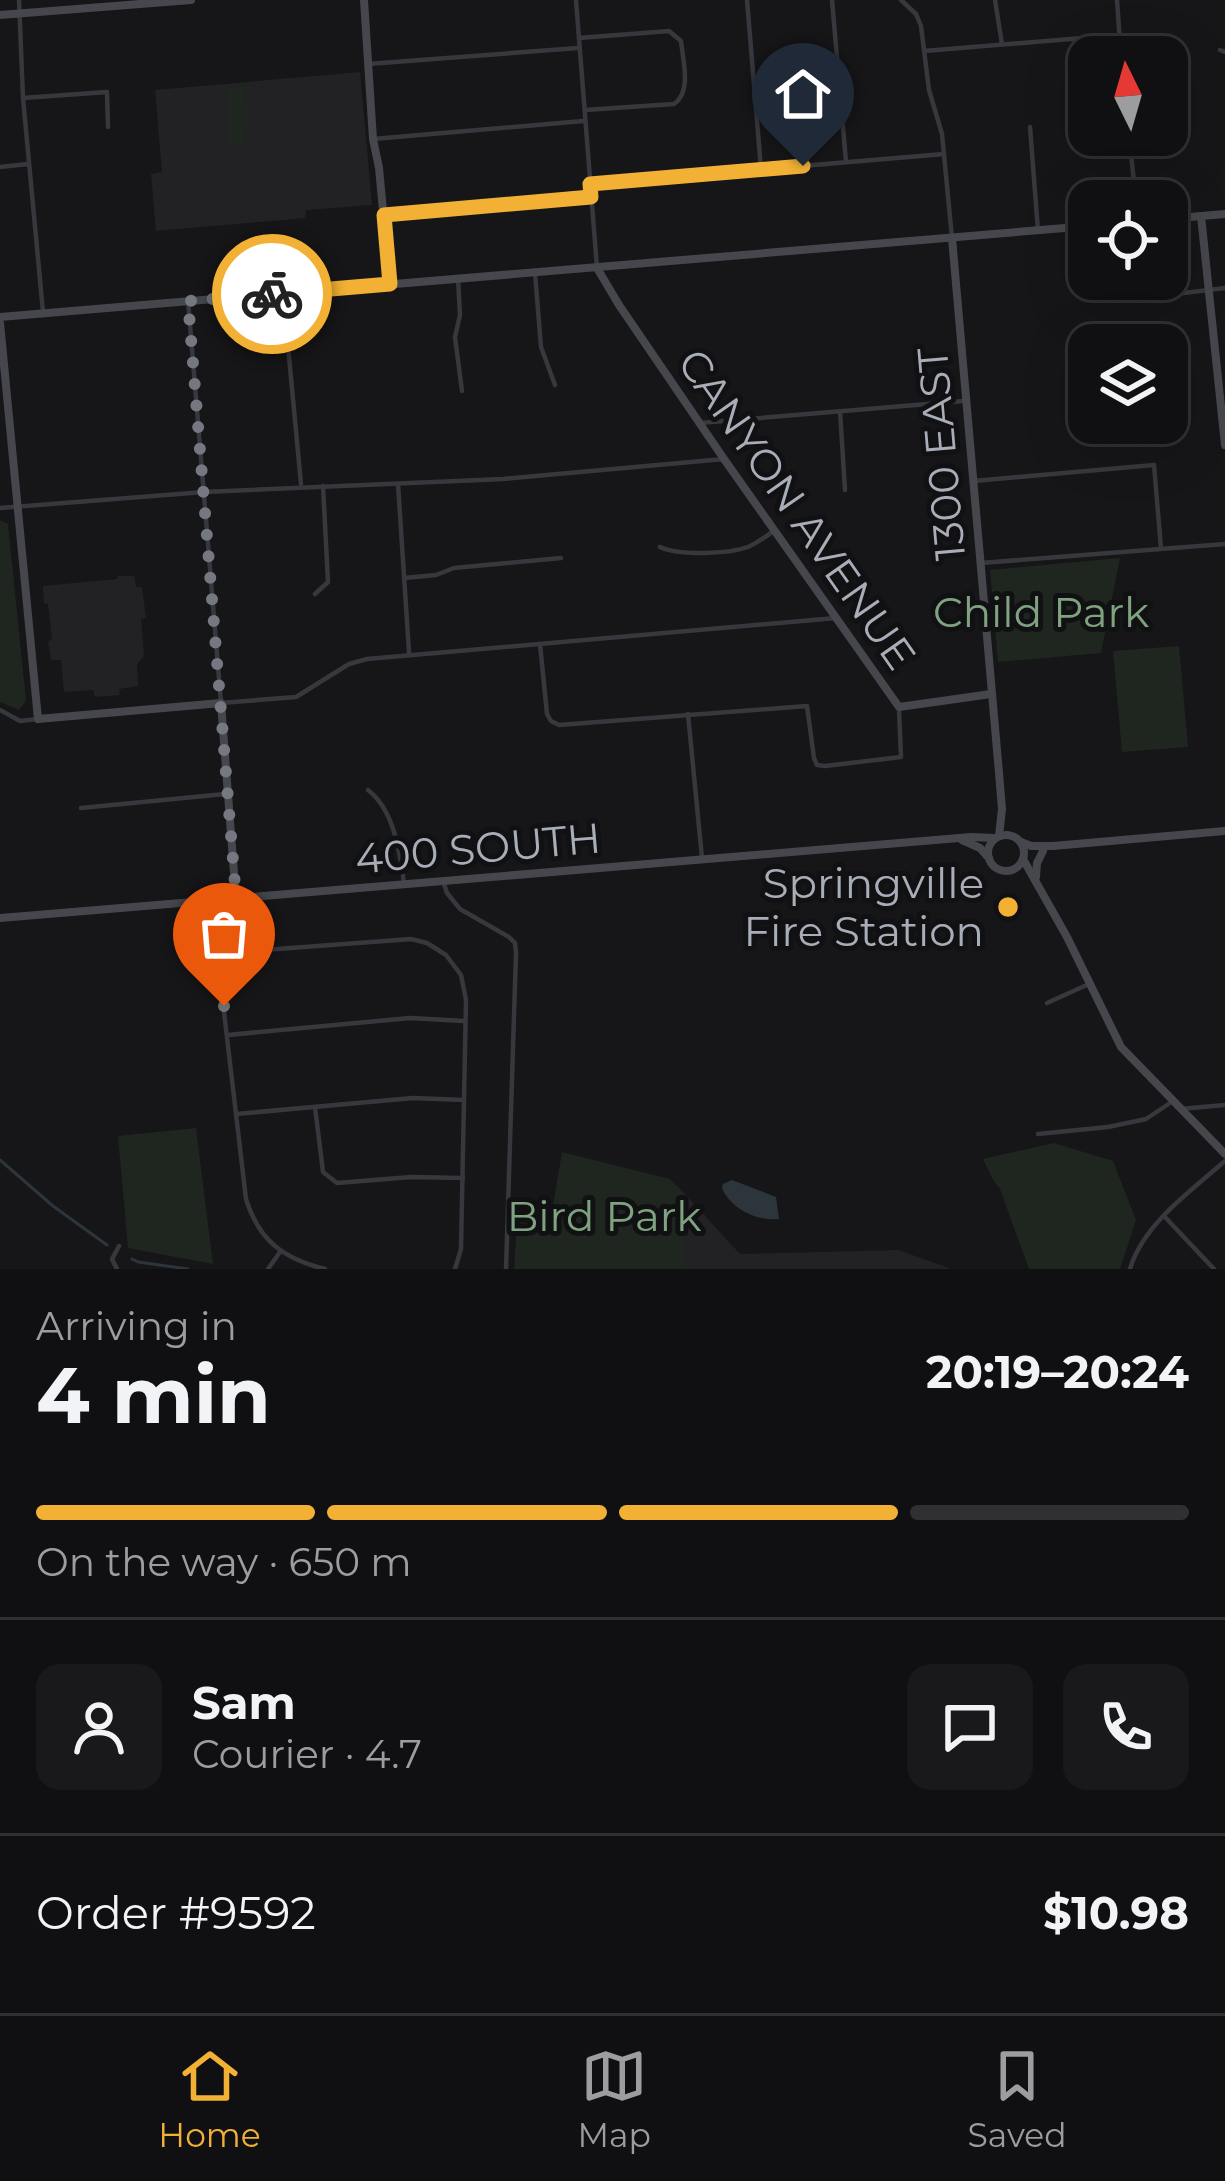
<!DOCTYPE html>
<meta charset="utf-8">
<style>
:root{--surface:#101012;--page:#19191b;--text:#f1f3f6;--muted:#9c9d9f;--line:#303032;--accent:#f2b134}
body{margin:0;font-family:Montserrat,sans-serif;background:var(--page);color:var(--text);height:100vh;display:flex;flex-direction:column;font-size:45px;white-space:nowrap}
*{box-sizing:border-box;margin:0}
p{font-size:39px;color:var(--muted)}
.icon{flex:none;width:66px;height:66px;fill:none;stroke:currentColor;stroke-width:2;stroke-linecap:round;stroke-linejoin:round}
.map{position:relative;height:1269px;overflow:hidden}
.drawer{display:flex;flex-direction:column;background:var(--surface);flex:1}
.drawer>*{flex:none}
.needle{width:78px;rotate:355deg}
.tools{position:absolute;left:1068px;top:36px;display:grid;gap:24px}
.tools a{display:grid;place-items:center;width:120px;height:120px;border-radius:24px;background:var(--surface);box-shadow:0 12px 48px #0002,0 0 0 3px var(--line);font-size:60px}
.pin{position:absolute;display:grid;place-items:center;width:102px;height:102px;color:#fff;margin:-123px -51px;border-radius:50% 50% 50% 0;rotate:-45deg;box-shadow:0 0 12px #0007}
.pin .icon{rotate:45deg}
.courier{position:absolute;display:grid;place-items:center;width:120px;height:120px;margin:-60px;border:9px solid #f2b134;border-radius:50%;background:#fff;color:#222;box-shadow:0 3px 15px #0007}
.summary em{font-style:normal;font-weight:700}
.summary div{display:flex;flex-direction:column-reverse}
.summary{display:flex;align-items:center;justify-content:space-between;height:204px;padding:0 36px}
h1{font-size:78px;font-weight:700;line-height:90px}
.bar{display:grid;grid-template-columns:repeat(4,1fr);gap:18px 12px;align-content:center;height:144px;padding:0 36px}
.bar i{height:15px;border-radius:9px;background:var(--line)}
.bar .current{background:var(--accent)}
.bar p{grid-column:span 4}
.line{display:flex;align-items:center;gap:30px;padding:0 36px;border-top:3px solid var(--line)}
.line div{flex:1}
.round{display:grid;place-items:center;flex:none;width:126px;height:126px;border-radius:24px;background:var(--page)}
.tabs{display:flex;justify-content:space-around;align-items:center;height:168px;border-top:3px solid var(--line);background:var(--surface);font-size:33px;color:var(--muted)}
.tabs a{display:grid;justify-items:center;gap:6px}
.tabs .current{color:var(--accent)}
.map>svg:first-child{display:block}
.built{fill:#222225}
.green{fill:#1e261f}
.water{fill:#2c353c}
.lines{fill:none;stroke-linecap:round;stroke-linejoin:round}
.stream{stroke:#2c353c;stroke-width:3}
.street{stroke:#37383d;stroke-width:4.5}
.secondary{stroke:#45474d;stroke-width:8}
.done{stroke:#757880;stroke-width:12;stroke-dasharray:0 21.6}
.route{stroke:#f2b134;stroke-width:15}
.poi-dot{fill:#f2b134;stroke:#111113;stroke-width:4.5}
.labels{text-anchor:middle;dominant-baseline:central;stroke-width:10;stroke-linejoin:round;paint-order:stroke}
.street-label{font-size:42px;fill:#a8adb8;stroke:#111113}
.park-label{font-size:42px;fill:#7fa381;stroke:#111113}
.poi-label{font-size:42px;fill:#a8adb8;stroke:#111113;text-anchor:end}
</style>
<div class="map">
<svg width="1225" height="1269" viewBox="0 0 1225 1269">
<rect width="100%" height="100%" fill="#161618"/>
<g class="built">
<polygon points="360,72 372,205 306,210 305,218 156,231 151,174 162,172 155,90"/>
<polygon points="118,576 134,576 136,587 142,587 146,618 141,619 144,656 137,664 138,686 119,689 120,695 95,697 93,690 64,692 61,660 51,660 48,641 52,640 50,620 48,604 44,603 43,586 117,579"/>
<polygon points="684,1193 740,1254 898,1250 952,1269 684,1269"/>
</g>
<g class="green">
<polygon points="245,86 248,127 243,128 244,144 229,145 226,89"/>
<polygon points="0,520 8,524 26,701 19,710 0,702"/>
<polygon points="1120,558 1101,653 998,662 990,570"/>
<polygon points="1179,646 1188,747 1122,752 1113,651"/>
<polygon points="196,1128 213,1264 128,1248 118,1136"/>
<polygon points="1054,1143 1113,1161 1136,1220 1120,1269 1029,1269 1000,1189 993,1180 983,1159"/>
<polygon points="562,1152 670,1179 684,1193 684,1269 514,1269 518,1211 552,1212"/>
</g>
<path class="water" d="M732,1180L776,1197L779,1219C756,1221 731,1209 722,1188L723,1184Z"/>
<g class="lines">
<g class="stream">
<polyline points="0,1160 53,1206 107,1245"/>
<polyline points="132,1259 138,1262 188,1269"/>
</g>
<g class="street">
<polyline points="19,0 23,98 43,312"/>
<polyline points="576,0 597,268"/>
<polyline points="747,0 761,169"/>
<polyline points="832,0 846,162"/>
<polyline points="901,0 916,14 921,26 929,90 942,134 952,238"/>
<polyline points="995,0 1002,44"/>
<polyline points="1117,0 1121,57"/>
<path d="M579,38L669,31L681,41C683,61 692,92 674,104L585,110"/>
<polyline points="1220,50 1225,52"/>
<polyline points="924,51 1119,35"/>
<polyline points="368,64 578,48"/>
<polyline points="23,98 107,92 108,127"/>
<polyline points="1030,127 1038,231"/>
<polyline points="1129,135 1136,201"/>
<polyline points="373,139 583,121"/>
<polyline points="0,167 28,164"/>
<polyline points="589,184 944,154"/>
<polyline points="384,215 591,197"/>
<polyline points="535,273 541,347 555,385"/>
<polyline points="458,279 460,315 455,337 462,391"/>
<polyline points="283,293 301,484"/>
<polyline points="188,300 221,703 296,697 349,664 367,659 836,618"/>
<polyline points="1154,301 1167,295 1225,288"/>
<polyline points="840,411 845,490"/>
<polyline points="700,423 964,401"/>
<polyline points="974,481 1154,465 1161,548"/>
<polyline points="398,484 409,652"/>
<polyline points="0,508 204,492 503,479 724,459"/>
<path d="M660,547C679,556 728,554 748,547C757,543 766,536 774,531"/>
<polyline points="981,563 1225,544"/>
<polyline points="404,578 436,575 454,568 561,558"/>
<polyline points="315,594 328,582 323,486"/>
<polyline points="540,644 547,714 551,721 559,725 807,706 814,758 817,765 825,766 901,757 899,710"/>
<polyline points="0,710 20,721 38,719"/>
<polyline points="688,714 702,858"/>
<path d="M368,790C394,810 400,852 404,884"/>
<polyline points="81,808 225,794"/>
<polyline points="443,881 447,893 460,909 509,937 515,943 516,953 506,1269"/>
<path d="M236,899C238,927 220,950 220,978L246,1199C259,1241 284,1259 325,1269"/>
<polyline points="224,953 411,939 427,943 446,955 461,975 466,1000 461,1249 455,1269"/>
<polyline points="1047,1003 1089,984"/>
<polyline points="228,1035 410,1018 464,1021"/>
<polyline points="315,1107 323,1172 337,1183 411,1177 463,1178"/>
<polyline points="1180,1109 1225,1105"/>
<polyline points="236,1114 413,1098 464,1100"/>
<polyline points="1038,1134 1108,1127 1146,1119 1170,1103"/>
<polyline points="1164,1216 1214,1269"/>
<polyline points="117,1269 112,1259 119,1246"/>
<polyline points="268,1269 280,1252"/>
<path d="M1130,1269C1143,1224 1192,1190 1225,1161"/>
</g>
<g class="secondary">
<polyline points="364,0 373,139 379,168 390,285"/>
<polyline points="0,15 191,0"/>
<polyline points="1201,216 1225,445"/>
<polyline points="1167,219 1225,214"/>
<polyline points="952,238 999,773 1002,809 999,836"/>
<polyline points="597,268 619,305 724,459 899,707 991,694"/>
<polyline points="0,317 1089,226"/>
<polyline points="0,323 38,719 221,703 236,899"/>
<circle cx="1006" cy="853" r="18"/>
<polyline points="962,840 980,848 989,858"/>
<polyline points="1021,842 1031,846 1053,846 1225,831"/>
<polyline points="1023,859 1067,937 1121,1047 1225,1154"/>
<polyline points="1036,877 1037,863 1043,851"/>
<polyline points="0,918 971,837 995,838"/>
</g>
</g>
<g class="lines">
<polyline class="done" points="224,1006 220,965 237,910 188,301 272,294"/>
<polyline class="route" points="272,294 390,284 384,215 591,197 590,184 803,166"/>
</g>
<circle class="poi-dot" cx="1008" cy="907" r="12"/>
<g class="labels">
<g class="street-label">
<text transform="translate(941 454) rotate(-95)">1300 EAST</text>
<text transform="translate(797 509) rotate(55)">CANYON AVENUE</text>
<text transform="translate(478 848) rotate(-5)">400 SOUTH</text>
</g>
<g class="park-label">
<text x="1041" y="612">Child Park</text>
<text x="604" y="1216">Bird Park</text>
</g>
<g class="poi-label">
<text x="984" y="883">Springville<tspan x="984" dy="48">Fire Station</tspan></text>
</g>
</g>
</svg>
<div class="tools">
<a><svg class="needle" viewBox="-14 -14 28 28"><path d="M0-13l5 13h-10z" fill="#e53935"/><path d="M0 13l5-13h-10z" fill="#9c9d9f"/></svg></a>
<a><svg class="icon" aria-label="locate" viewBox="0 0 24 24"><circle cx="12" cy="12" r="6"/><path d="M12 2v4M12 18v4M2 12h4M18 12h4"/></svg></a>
<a><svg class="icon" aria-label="layers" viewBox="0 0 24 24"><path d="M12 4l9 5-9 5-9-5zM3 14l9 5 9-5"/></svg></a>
</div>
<div class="pin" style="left:224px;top:1006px;background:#ea580c"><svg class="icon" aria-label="bag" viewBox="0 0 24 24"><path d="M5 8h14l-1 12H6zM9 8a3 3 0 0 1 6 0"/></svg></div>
<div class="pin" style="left:803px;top:166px;background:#1f2937"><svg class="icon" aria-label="home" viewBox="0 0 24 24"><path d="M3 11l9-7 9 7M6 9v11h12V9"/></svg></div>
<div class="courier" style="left:272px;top:294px"><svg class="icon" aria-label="bike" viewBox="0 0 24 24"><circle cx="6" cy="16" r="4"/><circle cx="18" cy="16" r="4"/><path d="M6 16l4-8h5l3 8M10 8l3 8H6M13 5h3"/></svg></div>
</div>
<section class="drawer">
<div class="summary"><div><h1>4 min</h1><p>Arriving in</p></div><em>20:19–20:24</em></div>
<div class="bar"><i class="current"></i><i class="current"></i><i class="current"></i><i></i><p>On the way · 650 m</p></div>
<div class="line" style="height:216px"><a class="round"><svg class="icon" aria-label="person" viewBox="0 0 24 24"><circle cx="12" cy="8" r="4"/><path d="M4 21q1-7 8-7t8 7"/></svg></a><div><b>Sam</b><p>Courier · 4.7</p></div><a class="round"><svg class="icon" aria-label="chat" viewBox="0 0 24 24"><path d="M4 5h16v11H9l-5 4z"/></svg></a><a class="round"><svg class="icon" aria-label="phone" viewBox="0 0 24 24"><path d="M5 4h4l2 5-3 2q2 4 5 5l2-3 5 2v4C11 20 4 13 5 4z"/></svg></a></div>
<div class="line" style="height:156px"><div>Order #9592</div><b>$10.98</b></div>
</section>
<nav class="tabs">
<a class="current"><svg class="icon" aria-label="home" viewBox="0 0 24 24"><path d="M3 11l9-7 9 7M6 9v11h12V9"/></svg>Home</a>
<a><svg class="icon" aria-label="map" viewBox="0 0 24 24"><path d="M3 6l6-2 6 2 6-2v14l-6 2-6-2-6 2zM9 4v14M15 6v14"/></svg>Map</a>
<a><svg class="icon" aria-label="saved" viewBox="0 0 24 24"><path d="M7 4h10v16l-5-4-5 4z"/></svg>Saved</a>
</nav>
